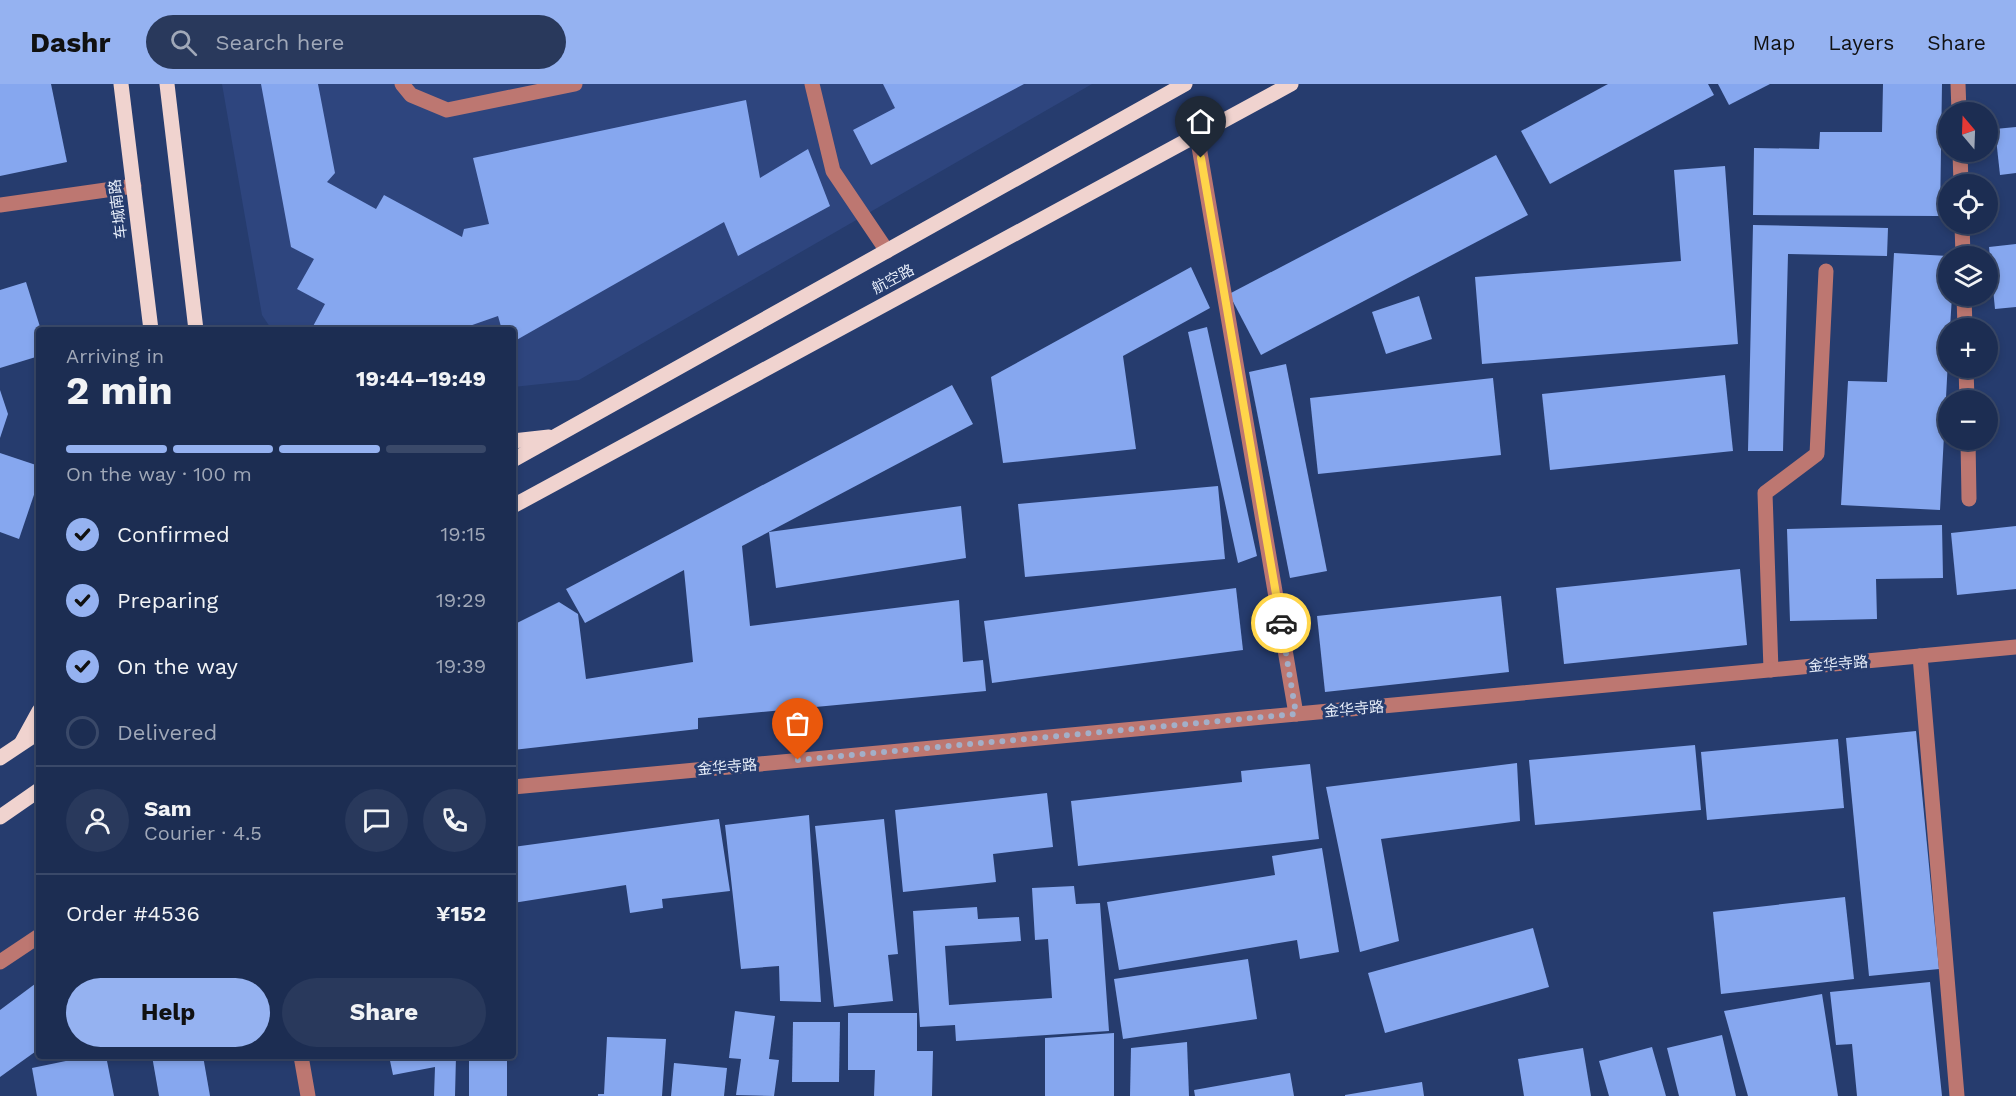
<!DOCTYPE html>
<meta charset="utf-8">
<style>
:root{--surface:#1c2d52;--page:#29395c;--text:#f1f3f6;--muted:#a0a8b8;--line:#3a4969;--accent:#95b2f1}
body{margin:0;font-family:"Work Sans","Noto Sans SC",sans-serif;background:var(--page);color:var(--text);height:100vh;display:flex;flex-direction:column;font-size:22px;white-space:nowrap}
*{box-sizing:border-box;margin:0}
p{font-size:20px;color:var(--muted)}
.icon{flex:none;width:33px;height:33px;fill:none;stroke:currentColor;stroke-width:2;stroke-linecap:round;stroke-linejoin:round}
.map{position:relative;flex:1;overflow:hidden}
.side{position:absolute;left:36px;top:243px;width:480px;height:732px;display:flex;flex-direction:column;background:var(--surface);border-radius:6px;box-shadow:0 3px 9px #0003,0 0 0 2px var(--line)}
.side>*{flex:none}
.needle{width:39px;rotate:341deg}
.fabs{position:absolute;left:1938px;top:18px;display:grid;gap:12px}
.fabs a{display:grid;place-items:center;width:60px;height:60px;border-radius:50%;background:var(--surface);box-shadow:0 3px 9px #0003,0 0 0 2px var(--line);font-size:30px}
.pin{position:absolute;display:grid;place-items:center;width:51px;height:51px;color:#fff;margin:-62px -26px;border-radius:50% 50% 50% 0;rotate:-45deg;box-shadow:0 0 6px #0007}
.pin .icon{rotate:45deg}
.courier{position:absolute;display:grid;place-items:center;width:60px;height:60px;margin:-30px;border:4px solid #ffd54a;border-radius:50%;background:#fff;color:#222;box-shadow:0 2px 8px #0007}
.headline em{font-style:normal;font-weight:700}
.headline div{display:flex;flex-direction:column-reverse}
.headline{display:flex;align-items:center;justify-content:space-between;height:102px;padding:0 30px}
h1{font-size:39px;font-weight:700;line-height:45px}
.bar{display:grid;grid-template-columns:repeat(4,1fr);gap:9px 6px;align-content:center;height:72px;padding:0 30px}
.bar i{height:8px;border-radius:4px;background:var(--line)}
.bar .on{background:var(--accent)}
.bar p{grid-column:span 4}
.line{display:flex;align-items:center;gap:15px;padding:0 30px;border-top:2px solid var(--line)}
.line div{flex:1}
.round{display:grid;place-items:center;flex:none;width:63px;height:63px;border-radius:32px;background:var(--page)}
ol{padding:0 30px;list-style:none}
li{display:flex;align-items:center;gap:18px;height:66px}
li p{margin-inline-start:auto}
li .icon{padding:6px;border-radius:50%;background:var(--accent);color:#111;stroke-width:4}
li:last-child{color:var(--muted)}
li i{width:33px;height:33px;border:3px solid var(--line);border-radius:50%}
.cta{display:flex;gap:12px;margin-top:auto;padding:12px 30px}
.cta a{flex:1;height:69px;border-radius:36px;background:var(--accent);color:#111;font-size:24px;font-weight:700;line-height:69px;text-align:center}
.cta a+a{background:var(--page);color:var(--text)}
header{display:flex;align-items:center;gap:36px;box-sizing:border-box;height:84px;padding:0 30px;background:var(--accent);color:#111}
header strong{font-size:28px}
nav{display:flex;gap:33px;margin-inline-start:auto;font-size:21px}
.search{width:420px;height:54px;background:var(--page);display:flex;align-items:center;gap:15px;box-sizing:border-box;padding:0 21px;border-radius:33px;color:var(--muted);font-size:22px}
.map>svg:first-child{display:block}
.built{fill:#2e457e}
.building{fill:#86a7ef}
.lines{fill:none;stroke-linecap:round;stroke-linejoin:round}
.minor{stroke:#bd7771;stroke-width:15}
.major{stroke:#f0d3cf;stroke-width:15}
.done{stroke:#a3afc8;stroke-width:6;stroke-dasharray:0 10.8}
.route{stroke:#ffd54a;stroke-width:8}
.labels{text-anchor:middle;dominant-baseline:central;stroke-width:6;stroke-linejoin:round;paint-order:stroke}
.street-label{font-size:15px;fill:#e6edf9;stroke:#263c6e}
</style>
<header>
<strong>Dashr</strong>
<div class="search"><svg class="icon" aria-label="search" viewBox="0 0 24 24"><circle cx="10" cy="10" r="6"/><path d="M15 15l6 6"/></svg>Search here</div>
<nav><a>Map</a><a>Layers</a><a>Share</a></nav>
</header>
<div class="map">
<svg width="2016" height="1012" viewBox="0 0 2016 1012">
<rect width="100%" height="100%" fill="#263c6e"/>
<polygon class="built" points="222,0 1092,0 579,296 513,303 513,246 272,246 262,231"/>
<g class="building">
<polygon points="0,0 51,0 67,78 0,92"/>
<polygon points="261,0 318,0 335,89 327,98 376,125 384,111 462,153 464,145 489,140 473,74 746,16 760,94 808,65 830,122 738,172 724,138 513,258 513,246 502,246 498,232 458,246 311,246 325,220 297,205 314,175 291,163"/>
<polygon points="883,0 1024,0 871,81 853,46 895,24"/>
<polygon points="1608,0 1708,0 1714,11 1550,100 1521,47"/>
<polygon points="1718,0 1770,0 1729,21"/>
<polygon points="1883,0 1942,0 1940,132 1753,131 1754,64 1819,65 1820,48 1882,48"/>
<polygon points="2016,43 2016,89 2000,91 1995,45"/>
<polygon points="1496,71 1528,131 1261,271 1229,210"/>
<polygon points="1725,82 1738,260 1482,280 1475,193 1681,177 1674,86"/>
<polygon points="1753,141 1888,144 1887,172 1788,170 1783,367 1748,367"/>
<polygon points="2016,160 2016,223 1995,225 1989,163"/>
<polygon points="1894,169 1948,172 1948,212 1952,212 1950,244 1948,244 1948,276 1940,426 1841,421 1848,297 1887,298"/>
<polygon points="1191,183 1210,224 1123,272 1136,365 1003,379 991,293"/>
<polygon points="26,198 41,246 39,246 39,272 0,284 0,206"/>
<polygon points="1419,212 1432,255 1386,270 1372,228"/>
<polygon points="1207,243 1257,472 1238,479 1188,248"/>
<polygon points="1286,280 1327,487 1290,494 1249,288"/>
<polygon points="1725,291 1733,367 1550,386 1542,310"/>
<polygon points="1493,294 1501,371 1318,390 1310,314"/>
<polygon points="952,301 973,340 742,462 750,542 959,516 963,578 983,576 986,607 698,634 698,645 513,666 513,541 559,518 578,530 586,595 693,578 684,486 585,539 566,505"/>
<polygon points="0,306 8,330 0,354"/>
<polygon points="0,369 39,382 39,396 19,455 0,448"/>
<polygon points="1218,402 1225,475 1025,493 1018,420"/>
<polygon points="961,422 966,474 776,504 769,448"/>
<polygon points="1942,441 1943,494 1876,495 1877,535 1790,537 1787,445"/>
<polygon points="2016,442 2016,505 1957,511 1951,449"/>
<polygon points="1740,485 1747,561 1564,580 1556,504"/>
<polygon points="1236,504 1243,566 992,599 984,537"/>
<polygon points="1501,512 1509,588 1325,608 1317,532"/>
<polygon points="1916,647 1939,885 1869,892 1846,654"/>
<polygon points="1838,655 1844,724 1707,736 1701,668"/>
<polygon points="1695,661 1701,726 1535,741 1529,676"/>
<polygon points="1517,679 1520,737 1381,755 1399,857 1360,868 1326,703"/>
<polygon points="1310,680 1319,755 1078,782 1071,717 1242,698 1241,687"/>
<polygon points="1047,709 1053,763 993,770 996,798 903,808 895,726"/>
<polygon points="809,731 821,918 780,917 779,882 741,885 725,741"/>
<polygon points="719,735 730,807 662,815 663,824 630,829 626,801 513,819 513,763"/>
<polygon points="884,735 898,870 888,871 893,917 834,923 815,742"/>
<polygon points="1322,764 1339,868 1300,875 1297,856 1119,886 1107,818 1275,791 1272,772"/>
<polygon points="1074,802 1076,820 1100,819 1109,947 956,957 955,941 920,943 913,827 977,823 978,835 1019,833 1021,857 945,862 949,921 1052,914 1048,855 1035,856 1032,804"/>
<polygon points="1845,813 1854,895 1721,910 1713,828"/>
<polygon points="1533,844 1549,903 1385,949 1368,889"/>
<polygon points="1248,875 1257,935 1123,955 1114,895"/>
<polygon points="39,897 39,965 0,993 0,926"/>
<polygon points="1930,898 1942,1012 1857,1012 1852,960 1836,961 1830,908"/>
<polygon points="1822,910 1838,1012 1748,1012 1724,927"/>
<polygon points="735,927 775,932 769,975 779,976 774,1012 736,1011 741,975 729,974"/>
<polygon points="848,929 917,929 917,967 933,967 932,1012 874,1012 875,986 848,986"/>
<polygon points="793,938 840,938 839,998 792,998"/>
<polygon points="1114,949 1114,1012 1045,1012 1045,954"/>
<polygon points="1722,951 1736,1012 1679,1012 1667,964"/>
<polygon points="607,953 666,955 662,1012 598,1012 598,1010 604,1010"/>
<polygon points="1187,958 1189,1012 1130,1012 1131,964"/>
<polygon points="1652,963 1666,1012 1609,1012 1599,977"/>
<polygon points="1583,964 1591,1012 1524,1012 1518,975"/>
<polygon points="90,972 106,972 114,1012 37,1012 32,984"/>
<polygon points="152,972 203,972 210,1012 159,1012"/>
<polygon points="389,972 456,972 455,1012 434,1012 435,983 393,991"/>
<rect x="469" y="972" width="38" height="40"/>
<polygon points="674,979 727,984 724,1012 671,1012"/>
<polygon points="1290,989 1294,1012 1195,1012 1194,1006"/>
<polygon points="1422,998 1424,1012 1345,1012 1345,1011"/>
</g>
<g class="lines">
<g class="minor">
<polyline points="402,0 411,11 447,26 575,0"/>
<polyline points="812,0 833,87 887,167"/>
<polyline points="1958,0 1959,28"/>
<polyline points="1197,51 1296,630"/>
<polyline points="1960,68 1961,100"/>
<polyline points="0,121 134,102"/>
<polyline points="1962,140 1963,172"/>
<polyline points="1964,212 1965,244"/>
<polyline points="1966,284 1967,316"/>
<polyline points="1968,356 1969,415"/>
<polyline points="1920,572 1957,1012"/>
<polyline points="1771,586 1765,409 1817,370 1826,187"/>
<polyline points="513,703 2016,563"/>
<polyline points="0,878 39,852"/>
<polyline points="301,972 308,1012"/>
</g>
<g class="major">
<polyline points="121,0 151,246"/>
<polyline points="167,0 196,246"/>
<polyline points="513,357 549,353"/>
<polyline points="513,376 1185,0"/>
<polyline points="513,422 1291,0"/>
<polyline points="22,658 39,627"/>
<polyline points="0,674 39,648"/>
<polyline points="0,733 39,706"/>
</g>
</g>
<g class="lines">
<polyline class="done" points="798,676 1296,630 1281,539"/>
<polyline class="route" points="1201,74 1281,539"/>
</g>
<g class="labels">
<g class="street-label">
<text transform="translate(118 125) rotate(-97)">车城南路</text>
<text transform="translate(893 195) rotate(-28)">航空路</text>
<text transform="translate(1838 580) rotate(-5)">金华寺路</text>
<text transform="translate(1354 625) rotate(-5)">金华寺路</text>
<text transform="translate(727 683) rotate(-5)">金华寺路</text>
</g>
</g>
</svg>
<div class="fabs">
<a><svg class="needle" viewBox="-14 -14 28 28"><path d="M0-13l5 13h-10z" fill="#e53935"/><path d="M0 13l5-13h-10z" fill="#a0a8b8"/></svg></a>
<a><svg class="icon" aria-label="locate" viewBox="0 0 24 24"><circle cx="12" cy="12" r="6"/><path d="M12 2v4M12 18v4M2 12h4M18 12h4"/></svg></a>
<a><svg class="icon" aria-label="layers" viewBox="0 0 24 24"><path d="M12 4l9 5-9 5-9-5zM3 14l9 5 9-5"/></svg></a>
<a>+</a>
<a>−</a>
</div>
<div class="pin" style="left:798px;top:676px;background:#ea580c"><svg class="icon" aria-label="bag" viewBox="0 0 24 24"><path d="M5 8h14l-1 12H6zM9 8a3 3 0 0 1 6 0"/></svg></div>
<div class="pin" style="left:1201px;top:74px;background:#1f2937"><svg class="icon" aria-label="home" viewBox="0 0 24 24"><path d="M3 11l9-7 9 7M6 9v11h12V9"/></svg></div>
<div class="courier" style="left:1281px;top:539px"><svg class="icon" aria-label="car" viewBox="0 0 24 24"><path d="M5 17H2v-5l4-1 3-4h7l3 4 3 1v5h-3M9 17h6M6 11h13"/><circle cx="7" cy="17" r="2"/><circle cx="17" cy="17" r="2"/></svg></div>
<section class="side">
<div class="headline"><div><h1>2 min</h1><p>Arriving in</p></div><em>19:44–19:49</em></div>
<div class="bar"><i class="on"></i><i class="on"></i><i class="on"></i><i></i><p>On the way · 100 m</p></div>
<ol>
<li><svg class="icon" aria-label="check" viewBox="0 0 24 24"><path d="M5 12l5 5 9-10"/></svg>Confirmed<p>19:15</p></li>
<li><svg class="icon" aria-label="check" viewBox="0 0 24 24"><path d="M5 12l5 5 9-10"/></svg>Preparing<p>19:29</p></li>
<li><svg class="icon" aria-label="check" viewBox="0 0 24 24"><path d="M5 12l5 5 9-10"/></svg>On the way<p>19:39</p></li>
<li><i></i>Delivered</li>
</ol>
<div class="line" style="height:108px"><a class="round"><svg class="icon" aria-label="person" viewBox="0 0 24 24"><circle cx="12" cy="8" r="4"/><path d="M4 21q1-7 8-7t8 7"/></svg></a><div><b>Sam</b><p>Courier · 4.5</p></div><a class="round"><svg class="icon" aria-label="chat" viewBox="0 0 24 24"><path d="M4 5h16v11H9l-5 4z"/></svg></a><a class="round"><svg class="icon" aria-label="phone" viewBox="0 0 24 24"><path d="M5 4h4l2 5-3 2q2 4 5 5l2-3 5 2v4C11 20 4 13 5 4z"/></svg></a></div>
<div class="line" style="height:78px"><div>Order #4536</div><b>¥152</b></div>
<div class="cta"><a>Help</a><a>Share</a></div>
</section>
</div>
